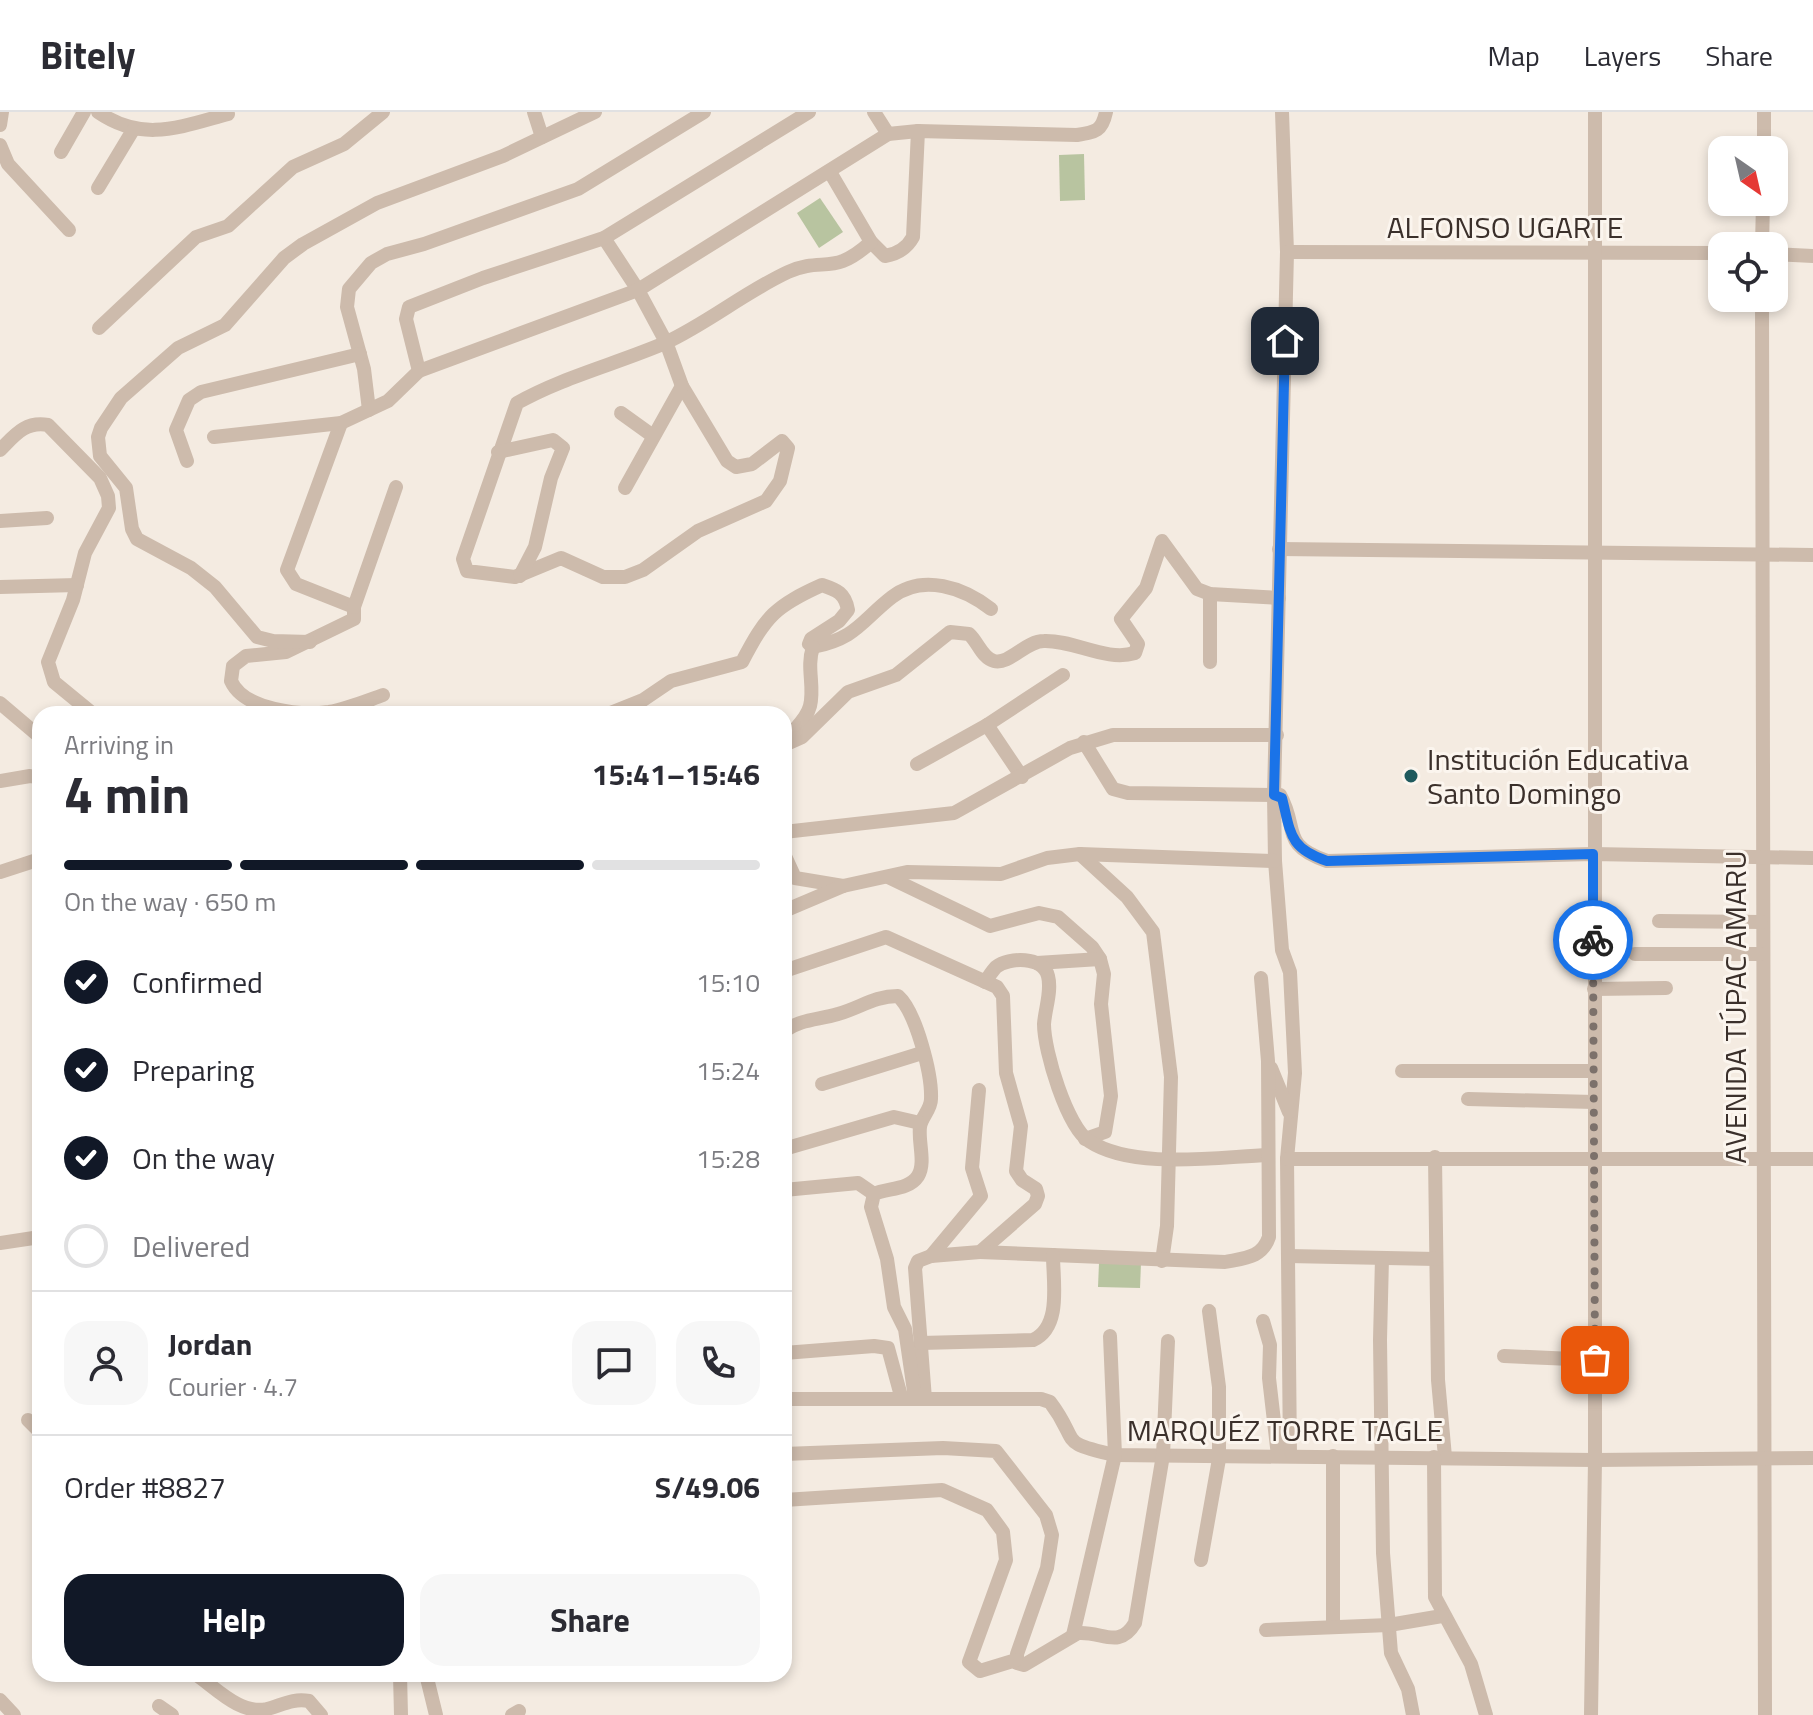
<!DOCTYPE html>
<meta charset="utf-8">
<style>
:root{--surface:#fff;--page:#f7f7f7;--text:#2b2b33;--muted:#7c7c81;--line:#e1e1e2;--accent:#111827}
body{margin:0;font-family:"Titillium Web",sans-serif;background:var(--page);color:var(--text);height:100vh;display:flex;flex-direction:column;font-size:30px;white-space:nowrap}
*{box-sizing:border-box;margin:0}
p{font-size:26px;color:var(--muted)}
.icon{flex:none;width:44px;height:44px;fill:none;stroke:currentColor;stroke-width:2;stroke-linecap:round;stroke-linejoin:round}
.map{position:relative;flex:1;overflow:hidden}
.drawer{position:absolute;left:32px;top:594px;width:760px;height:976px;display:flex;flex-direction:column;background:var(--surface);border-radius:24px;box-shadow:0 4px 12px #0003}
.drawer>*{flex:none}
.needle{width:52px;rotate:146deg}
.tools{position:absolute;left:1708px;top:24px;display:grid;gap:16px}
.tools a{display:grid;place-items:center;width:80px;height:80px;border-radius:16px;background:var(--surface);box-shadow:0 4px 12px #0003;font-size:40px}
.pin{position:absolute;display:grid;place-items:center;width:68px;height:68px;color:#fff;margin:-34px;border-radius:16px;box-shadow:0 4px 12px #0006}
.courier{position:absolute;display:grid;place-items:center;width:80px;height:80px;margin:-40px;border:6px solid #1a73e8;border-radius:50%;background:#fff;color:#222;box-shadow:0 2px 10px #0007}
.overview em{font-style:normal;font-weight:700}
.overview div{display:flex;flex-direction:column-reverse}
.overview{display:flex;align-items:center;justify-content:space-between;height:136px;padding:0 32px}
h1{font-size:52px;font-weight:700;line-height:60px}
.bar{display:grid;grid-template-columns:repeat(4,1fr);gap:12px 8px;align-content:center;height:96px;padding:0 32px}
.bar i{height:10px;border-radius:6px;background:var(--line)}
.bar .active{background:var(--accent)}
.bar p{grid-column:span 4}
.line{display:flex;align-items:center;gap:20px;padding:0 32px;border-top:2px solid var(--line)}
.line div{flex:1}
.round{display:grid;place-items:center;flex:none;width:84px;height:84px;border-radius:24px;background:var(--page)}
ol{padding:0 32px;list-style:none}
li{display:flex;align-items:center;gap:24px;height:88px}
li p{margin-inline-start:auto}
li .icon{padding:8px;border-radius:50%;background:var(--accent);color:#fff;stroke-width:4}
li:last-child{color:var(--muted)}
li i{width:44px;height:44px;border:4px solid var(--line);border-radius:50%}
.button{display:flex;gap:16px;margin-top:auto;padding:16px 32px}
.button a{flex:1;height:92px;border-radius:24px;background:var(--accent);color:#fff;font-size:32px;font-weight:700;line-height:92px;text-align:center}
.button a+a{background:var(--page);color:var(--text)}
header{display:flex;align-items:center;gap:48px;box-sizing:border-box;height:112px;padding:0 40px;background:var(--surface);border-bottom:2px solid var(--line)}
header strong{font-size:38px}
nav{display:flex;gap:44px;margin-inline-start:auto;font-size:28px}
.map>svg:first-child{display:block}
.green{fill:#b8c4a0}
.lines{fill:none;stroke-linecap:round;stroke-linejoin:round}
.minor{stroke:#cdbbac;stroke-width:14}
.done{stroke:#7c716b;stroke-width:8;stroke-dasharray:0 14.4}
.route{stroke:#1a73e8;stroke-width:10}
.poi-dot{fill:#1f5a5e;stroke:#fbf5ee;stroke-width:3}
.labels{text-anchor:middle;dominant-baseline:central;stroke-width:6;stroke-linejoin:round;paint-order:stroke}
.street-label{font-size:30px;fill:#3b302b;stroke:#fbf5ee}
.poi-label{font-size:30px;fill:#3b302b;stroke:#fbf5ee;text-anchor:start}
</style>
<header>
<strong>Bitely</strong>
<nav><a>Map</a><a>Layers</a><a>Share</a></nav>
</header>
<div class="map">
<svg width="1813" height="1603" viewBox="0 0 1813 1603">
<rect width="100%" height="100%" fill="#f4ebe1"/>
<g class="green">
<polygon points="1084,42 1085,88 1060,89 1059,43"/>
<polygon points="820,86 843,120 819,136 797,101"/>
<polygon points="1099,1151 1141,1151 1140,1176 1098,1175"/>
</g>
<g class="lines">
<g class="minor">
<path d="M98,0C143,31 180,15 228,2"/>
<polyline points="534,0 542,25"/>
<polyline points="874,0 888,22"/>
<polyline points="1282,0 1287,140 1274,683 1275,749 1282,838 1290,860 1295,961 1287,1047 1290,1344"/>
<polyline points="0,13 2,0"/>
<polyline points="0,33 8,52 69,118"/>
<polyline points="1764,38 1764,0"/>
<polyline points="61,40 84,0"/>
<path d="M830,60L871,130L885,144C897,142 907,136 913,125L918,19"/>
<polyline points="98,76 133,18"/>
<path d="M604,126L638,178L666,230L682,274L727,349L736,355L752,352L782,329L788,336L780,369L766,389L698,419L643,458L625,465H603L561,446L515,465L467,459L463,447L517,291C563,265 616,252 665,231C708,211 745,180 788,160C824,144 833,165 871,130"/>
<polyline points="1762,134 1763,90"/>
<polyline points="1287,140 1722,141"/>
<polyline points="1774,142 1813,144"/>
<polyline points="1762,186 1765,1603"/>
<polyline points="99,216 196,125 228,114 293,55 344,32 383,0"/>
<polyline points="419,259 406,207 409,195 483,166 604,126 809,0"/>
<polyline points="369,298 364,257 347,195 349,177 371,151 387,142 424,132 578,77 704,0"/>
<polyline points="621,301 653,324"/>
<path d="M341,311L287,458L296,472L354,495V507L286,540L246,544L233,554L231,569C244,598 300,604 329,600C347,597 366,589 383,583"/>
<path d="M214,325L341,311L388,289L419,259L638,178L888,22L918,19L1077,23C1096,20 1102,19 1106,0"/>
<path d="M0,338C15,323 25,309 48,313L100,366L108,384L109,396L85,441L73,488L48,550L54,570L93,602"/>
<polyline points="498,340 553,328 563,336 551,366 535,435 520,464"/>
<polyline points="187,349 176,318 189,288 201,280 360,242"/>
<polyline points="625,376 682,274"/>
<polyline points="0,409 47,406"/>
<polyline points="1279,437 1813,443"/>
<polyline points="0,475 77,473"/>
<polyline points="1210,482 1210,550"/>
<polyline points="354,495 396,375"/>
<polyline points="310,530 273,529 257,525 215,475 191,456 137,427 132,417 126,376 100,344 98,325 101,316 121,286 178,236 225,213 284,146 303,132 377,91 503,44 595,0"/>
<polyline points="0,591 40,625"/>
<path d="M608,602L643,588L671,569L742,550C766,504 775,494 822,473C837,478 845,481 848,498L839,509L811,527L809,532L813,535C857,526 861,509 892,485C923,461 964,476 991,497"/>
<polyline points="987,613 1022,665"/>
<path d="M1084,630L1113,677L1128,681L1280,683C1299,717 1280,733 1327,749L1593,742L1813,746"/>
<path d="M784,632C791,618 806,610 810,594C815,574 806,556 813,535"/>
<path d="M784,633L802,625L848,580L896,563L950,520L969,522C978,530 982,546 994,549C1010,553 1025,529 1044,529C1074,528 1106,550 1135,541L1138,532L1121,507L1146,476L1162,429L1197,477L1210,482L1279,486"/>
<polyline points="917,652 987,613 1063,563"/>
<polyline points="0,669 30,664 40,666"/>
<polyline points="784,720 954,701 1070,636 1113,623 1277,623"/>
<polyline points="784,742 795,766 843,774"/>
<polyline points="1080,742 1127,785 1153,820 1171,965 1167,1114 1162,1149"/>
<polyline points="0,760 40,747"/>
<polyline points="888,765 990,814 1039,801 1058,805 1092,835 1100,847 1104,862 1101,892 1111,984 1105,1020 1085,1027"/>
<polyline points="784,799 843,774 907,760 1001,762 1047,746 1080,742 1275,749"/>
<polyline points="1659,809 1761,810"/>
<polyline points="1635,842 1761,842"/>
<polyline points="1037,851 1100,847"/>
<polyline points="784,859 886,825 997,875 1003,884 1006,961 1021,1014 1016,1059 1022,1068 1036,1077 1038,1084 1035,1092 980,1140 931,1144 918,1149 915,1156 925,1287"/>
<path d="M985,870C988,866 992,859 996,855C1009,845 1043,844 1048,864C1052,879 1045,897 1044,912C1044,939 1067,1015 1089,1029C1133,1058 1216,1045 1268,1043"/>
<polyline points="1594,877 1666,876"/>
<path d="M784,919C801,907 818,908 838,902C860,896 874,884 898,884C916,900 932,962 931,987C931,998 921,1005 920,1015C918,1030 926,1051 918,1064C909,1078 888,1076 874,1082L871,1095L887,1147L894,1195L905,1217L915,1286"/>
<polyline points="1271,956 1289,1000"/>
<polyline points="1402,959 1594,959"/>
<polyline points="822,972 922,941"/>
<polyline points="1468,987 1594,990"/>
<polyline points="784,1037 894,1005 920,1011"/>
<polyline points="1435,1045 1438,1268 1445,1345"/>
<polyline points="1287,1047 1813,1047"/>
<polyline points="784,1078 858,1071 874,1082"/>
<polyline points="0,1131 40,1125"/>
<path d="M980,1140L1225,1150C1245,1146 1262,1146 1269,1125L1268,949L1261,866"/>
<polyline points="931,1144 981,1084 972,1056 979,978"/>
<polyline points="1288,1144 1436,1147"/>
<polyline points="1382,1146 1380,1228 1383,1441 1391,1541 1408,1577 1413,1603"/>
<polyline points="1263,1209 1270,1233 1269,1266 1278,1344"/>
<path d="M921,1231L1033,1228C1062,1215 1053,1170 1053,1143"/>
<polyline points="784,1241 874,1234 888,1236 901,1284"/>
<polyline points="1504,1244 1595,1248"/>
<path d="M784,1287H1041L1050,1290C1081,1331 1056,1330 1115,1343L1595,1348L1813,1346"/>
<polyline points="28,1308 40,1320"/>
<path d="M784,1342L943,1336L996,1339L1046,1403L1052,1423L1047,1456L1017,1542V1551L1024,1553L1078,1521C1102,1519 1119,1538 1135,1511L1163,1343L1168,1229"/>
<polyline points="1333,1344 1333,1515"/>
<polyline points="1434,1345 1435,1485 1471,1552 1486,1603"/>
<polyline points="784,1388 942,1378 987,1398 1003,1420 1006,1448 969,1550 980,1559 1016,1548"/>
<polyline points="1201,1448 1219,1347 1219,1275 1209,1199"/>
<polyline points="1266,1518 1389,1513 1442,1504"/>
<polyline points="1073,1523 1115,1343 1110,1224"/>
<path d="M195,1562C215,1575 239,1603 267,1597C282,1593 293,1586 309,1589L321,1603"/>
<polyline points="400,1562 401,1603"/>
<polyline points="426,1562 436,1603"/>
<polyline points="0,1588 14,1603"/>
<polyline points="159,1594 172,1603"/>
<polyline points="512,1603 519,1599"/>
<polyline points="1591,1603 1595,1348 1595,0"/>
</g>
</g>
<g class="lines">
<polyline class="done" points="1593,828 1595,1248"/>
<path class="route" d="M1285,229L1274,683L1282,686C1291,722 1289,736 1327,749L1593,742V828"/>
</g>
<circle class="poi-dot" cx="1411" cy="664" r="8"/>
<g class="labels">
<g class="street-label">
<text x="1505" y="115">ALFONSO UGARTE</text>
<text transform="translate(1735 895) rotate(-90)">AVENIDA TÚPAC AMARU</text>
<text x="1285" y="1318">MARQUÉZ TORRE TAGLE</text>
</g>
<g class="poi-label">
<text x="1427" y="647">Institución Educativa<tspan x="1427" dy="34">Santo Domingo</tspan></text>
</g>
</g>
</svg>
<div class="tools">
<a><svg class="needle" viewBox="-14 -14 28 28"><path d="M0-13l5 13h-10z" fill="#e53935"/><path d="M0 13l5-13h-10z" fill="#7c7c81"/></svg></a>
<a><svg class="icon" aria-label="locate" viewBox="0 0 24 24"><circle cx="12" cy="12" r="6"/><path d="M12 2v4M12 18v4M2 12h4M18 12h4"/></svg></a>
</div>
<div class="pin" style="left:1595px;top:1248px;background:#ea580c"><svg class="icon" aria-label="bag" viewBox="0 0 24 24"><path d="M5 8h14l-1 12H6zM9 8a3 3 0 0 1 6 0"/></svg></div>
<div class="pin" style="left:1285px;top:229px;background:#1f2937"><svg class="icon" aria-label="home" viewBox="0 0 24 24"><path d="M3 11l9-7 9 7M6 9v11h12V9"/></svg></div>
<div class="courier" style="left:1593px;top:828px"><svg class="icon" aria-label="bike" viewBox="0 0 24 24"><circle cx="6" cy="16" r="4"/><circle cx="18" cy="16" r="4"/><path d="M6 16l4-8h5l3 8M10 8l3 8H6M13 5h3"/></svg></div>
<section class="drawer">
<div class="overview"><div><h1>4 min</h1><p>Arriving in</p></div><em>15:41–15:46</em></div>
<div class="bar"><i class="active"></i><i class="active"></i><i class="active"></i><i></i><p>On the way · 650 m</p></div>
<ol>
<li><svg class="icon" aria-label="check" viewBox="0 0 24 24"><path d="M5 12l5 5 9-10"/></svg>Confirmed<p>15:10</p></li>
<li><svg class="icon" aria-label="check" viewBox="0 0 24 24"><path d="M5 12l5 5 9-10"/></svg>Preparing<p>15:24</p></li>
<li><svg class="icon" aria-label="check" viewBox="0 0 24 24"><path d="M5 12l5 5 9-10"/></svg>On the way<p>15:28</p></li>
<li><i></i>Delivered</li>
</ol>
<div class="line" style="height:144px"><a class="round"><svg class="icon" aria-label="person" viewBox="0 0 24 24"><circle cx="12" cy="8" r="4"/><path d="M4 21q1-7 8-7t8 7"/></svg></a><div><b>Jordan</b><p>Courier · 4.7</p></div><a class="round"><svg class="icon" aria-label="chat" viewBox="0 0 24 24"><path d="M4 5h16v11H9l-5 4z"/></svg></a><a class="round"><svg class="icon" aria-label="phone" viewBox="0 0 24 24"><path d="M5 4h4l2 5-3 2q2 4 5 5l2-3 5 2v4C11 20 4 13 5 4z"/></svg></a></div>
<div class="line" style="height:104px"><div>Order #8827</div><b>S/49.06</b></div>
<div class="button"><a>Help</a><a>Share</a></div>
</section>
</div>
